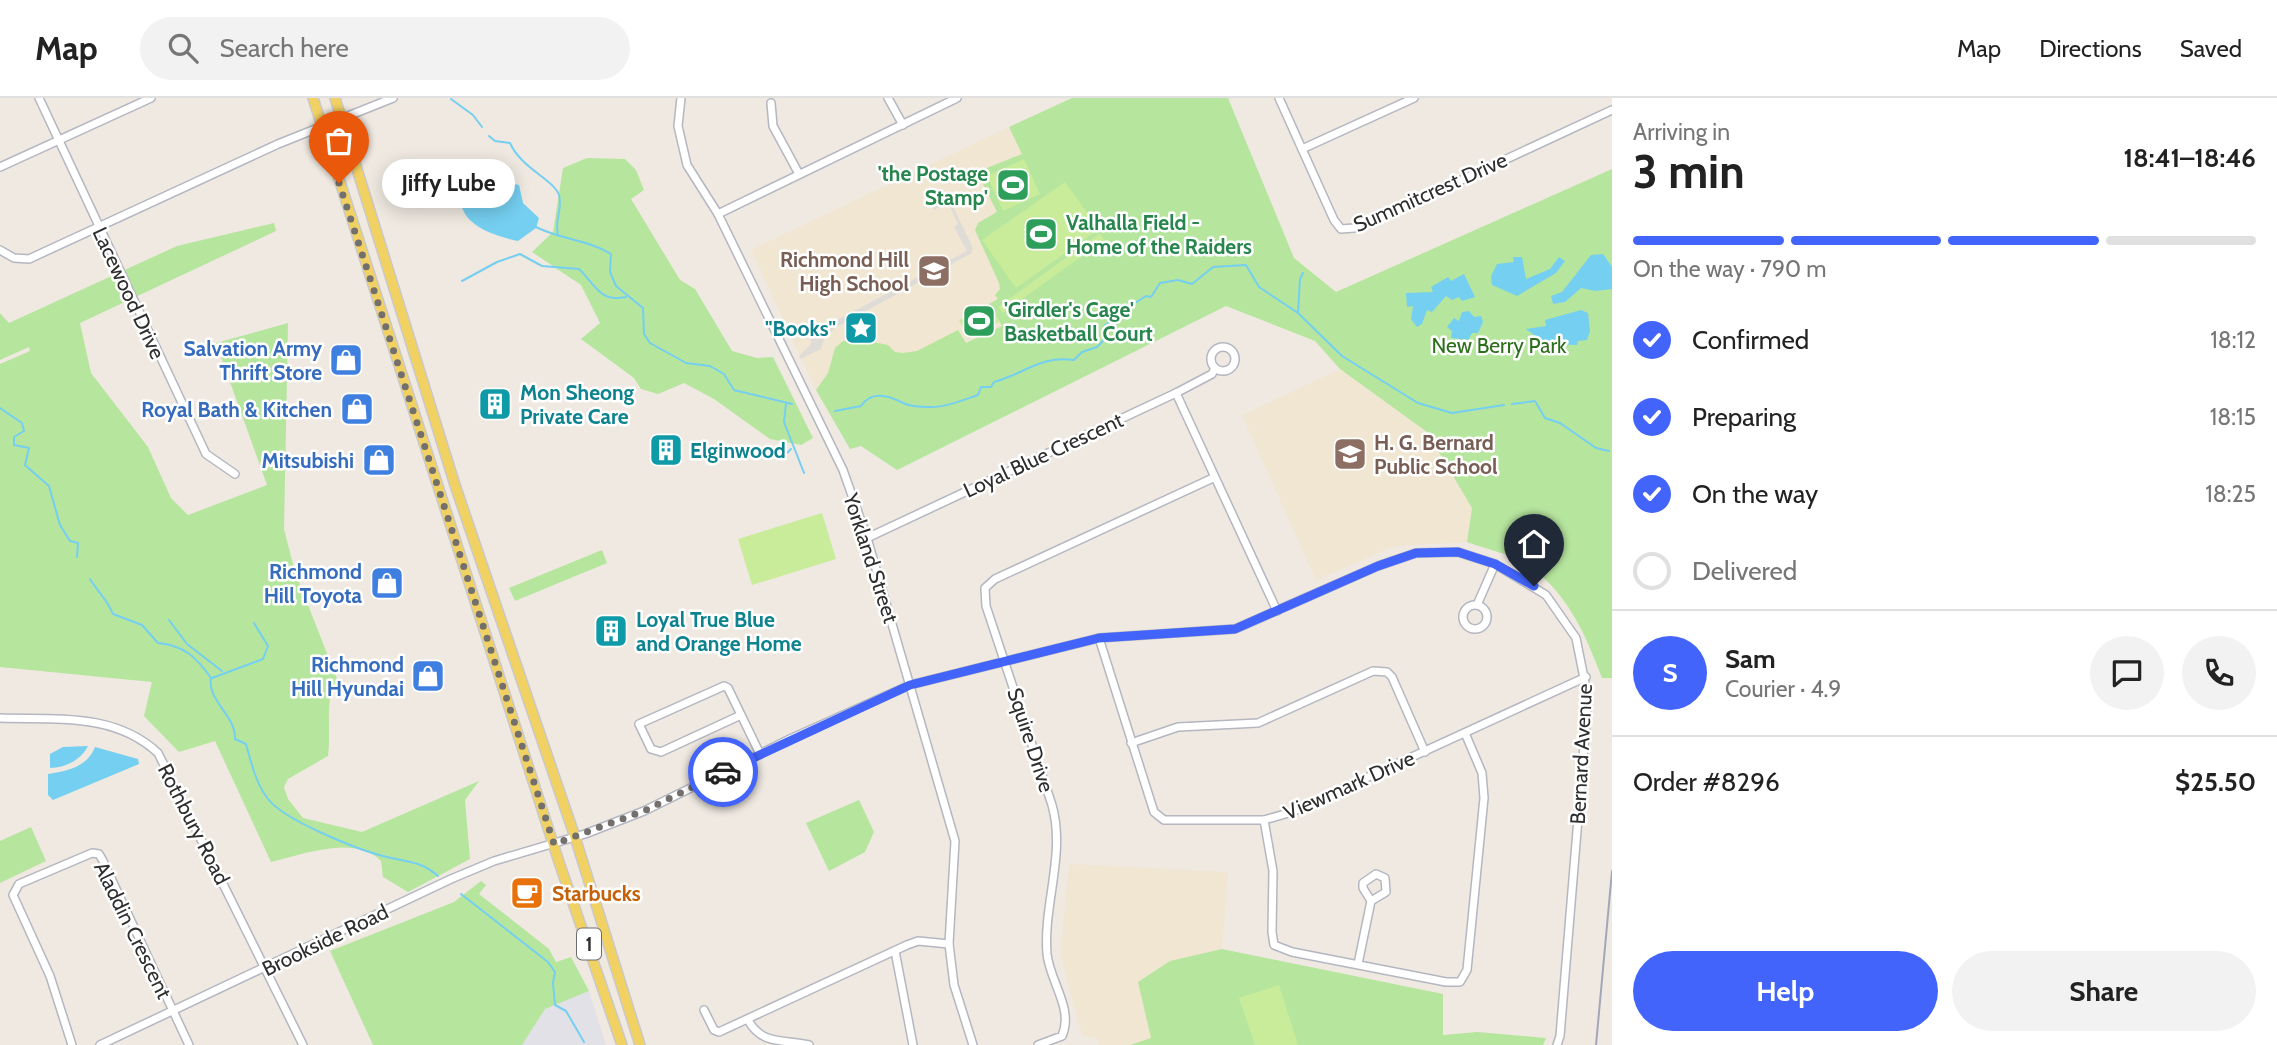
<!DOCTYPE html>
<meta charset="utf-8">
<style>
:root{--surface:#fff;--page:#f2f2f2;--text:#222;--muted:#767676;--line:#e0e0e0;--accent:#4264fb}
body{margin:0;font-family:Cabin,sans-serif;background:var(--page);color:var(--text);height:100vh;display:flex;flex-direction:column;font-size:26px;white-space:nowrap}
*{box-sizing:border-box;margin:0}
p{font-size:23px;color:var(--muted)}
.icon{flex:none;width:38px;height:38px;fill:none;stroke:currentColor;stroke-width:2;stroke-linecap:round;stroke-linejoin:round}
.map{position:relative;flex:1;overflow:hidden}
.drawer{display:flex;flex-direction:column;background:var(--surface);width:665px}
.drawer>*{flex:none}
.pin{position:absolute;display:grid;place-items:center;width:60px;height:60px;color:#fff;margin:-72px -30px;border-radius:50% 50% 50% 0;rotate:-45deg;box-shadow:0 0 7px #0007}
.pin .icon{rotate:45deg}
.courier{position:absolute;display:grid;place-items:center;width:70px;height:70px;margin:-35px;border:5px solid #4264fb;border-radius:50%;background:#fff;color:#222;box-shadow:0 2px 9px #0007}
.bubble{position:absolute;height:49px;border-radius:24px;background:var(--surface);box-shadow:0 4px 18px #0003;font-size:23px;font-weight:700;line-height:49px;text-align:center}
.summary em{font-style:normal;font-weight:700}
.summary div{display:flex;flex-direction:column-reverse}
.summary{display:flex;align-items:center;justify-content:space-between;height:119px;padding:0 21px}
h1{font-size:46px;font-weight:700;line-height:52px}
.bar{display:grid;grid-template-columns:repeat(4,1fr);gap:10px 7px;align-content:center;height:84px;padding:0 21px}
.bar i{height:9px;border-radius:5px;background:var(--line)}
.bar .selected{background:var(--accent)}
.bar p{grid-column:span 4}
.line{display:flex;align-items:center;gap:18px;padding:0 21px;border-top:2px solid var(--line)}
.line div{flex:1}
.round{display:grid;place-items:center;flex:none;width:74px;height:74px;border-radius:37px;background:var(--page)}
ol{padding:0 21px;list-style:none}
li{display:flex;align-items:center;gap:21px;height:77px}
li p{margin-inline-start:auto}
li .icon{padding:7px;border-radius:50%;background:var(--accent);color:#fff;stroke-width:4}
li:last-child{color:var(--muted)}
li i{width:38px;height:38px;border:4px solid var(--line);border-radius:50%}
.button{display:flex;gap:14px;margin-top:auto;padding:14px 21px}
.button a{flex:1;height:80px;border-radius:42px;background:var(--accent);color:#fff;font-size:28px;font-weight:700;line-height:80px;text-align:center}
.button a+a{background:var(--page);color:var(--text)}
header{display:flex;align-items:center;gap:42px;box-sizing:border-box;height:98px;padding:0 35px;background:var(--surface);border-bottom:2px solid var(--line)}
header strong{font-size:33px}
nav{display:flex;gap:38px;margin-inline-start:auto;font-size:24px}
.search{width:490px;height:63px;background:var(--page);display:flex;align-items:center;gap:18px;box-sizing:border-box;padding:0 24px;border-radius:38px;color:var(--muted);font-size:26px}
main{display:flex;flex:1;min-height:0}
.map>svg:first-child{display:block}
.industrial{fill:#e3e1e8}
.education{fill:#f0e6d1}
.green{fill:#b6e59e}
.pitch{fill:#c9ec9a}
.plaza{fill:#dfdcd8}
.water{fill:#75cff0}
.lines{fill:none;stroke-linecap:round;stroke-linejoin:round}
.stream{stroke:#75cff0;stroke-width:2}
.minor-casing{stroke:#b4b7c1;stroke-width:10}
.major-casing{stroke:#c9c9c9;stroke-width:12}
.minor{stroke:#fff;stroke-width:7}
.major{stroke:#f2d163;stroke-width:9}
.rail{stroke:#a3a6b8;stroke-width:2}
.done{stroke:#726f6d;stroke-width:7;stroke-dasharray:0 12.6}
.route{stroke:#4264fb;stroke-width:9}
.labels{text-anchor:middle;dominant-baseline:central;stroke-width:5;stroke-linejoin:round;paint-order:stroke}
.shield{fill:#fff;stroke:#6d6d6d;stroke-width:2}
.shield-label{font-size:19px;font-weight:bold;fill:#2e2e2e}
.leisure-label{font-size:21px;font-weight:bold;fill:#27864d;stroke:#fff;text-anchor:start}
.street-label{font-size:21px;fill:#2e2e2e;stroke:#fff}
.education-label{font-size:21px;font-weight:bold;fill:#785e54;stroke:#fff;text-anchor:end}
.culture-label{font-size:21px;font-weight:bold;fill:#0d838f;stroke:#fff;text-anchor:start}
.park-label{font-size:21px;fill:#2c6e1b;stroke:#fff}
.shop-label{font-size:21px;font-weight:bold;fill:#366cbe;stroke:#fff;text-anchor:end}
.food-label{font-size:21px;font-weight:bold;fill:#c56008;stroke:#fff;text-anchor:start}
</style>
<header>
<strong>Map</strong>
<div class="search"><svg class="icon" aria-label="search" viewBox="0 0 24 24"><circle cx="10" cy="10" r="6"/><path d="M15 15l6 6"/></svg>Search here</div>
<nav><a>Map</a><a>Directions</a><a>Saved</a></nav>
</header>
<main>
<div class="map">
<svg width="1612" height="947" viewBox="0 0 1612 947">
<rect width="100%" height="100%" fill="#efe9e1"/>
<polygon class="industrial" points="589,893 606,947 522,947 545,911"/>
<g class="education">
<polygon points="1009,29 1024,59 1132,156 1012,237 903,259 835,250 828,275 816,292 751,152"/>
<polygon points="1340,271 1427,334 1472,410 1467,444 1395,448 1316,482 1242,317"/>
<polygon points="1069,766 1228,774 1222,851 1170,863 1151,940 1130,947 1099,947 1096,939 1083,939 1063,868 1061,850"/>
</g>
<g class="green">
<path d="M1072,0H1228L1294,160L1336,194L1612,71V580H1602C1585,535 1566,491 1524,465C1508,455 1485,451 1467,444L1472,410L1427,334L1340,271L1315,243L1226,208L897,372L861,348L850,351L816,292L828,275L835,250L843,243H868L888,247L895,254L903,255L917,253L958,232L966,245L1002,228L989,206L998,201L995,197L1000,191L999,185L975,132L978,125L997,114L977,74L1022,56L1009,29Z"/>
<polygon points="587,60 625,61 636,72 644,92 631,101 680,182 695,191 732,253 757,260 773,259 813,340 801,347 770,341 714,301 684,285 658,296 641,291 634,280 581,241 600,225 581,187 532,154 553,134 563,70"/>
<path d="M274,125L276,133L80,225L91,275L148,349L171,400L188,417L267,387L216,245L288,225L284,431L295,474L341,591L332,590C326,613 331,634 328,658L288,681L284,689L288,701L303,720L362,734L479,683L465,702L470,761L408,794L383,779L381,763C354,736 302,757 271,764L215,643L179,654L144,618L152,584L0,569V266L30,253L29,249L0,262V215L9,225L177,148Z"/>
<polygon points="602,452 607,465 515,503 509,490"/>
<polygon points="859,702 874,734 865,754 829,773 806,725"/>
<polygon points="31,729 46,763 0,785 0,743"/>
<polygon points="481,783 486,787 479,796 549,851 556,864 571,859 589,893 545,911 522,947 373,947 330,853 454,804"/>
<polygon points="1222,851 1443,896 1443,937 1477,934 1546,940 1543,947 1130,947 1151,940 1138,884 1170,863"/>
</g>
<g class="pitch">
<polygon points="1024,61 1040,96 1003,113 987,78"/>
<polygon points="1065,84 1099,131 1016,190 982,142"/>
<polygon points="1100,135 1104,142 1003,215 998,209"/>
<polygon points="989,206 999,224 968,240 959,222"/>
<polygon points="822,415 836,461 752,487 738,441"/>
<polygon points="1279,887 1298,947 1255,947 1239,900"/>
</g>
<polygon class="plaza" points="948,98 972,148 972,155 835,230 824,241 821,251 800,261 799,258 811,246 810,232 822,234 837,226 837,222 967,153 954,129 958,126 948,105 934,112 931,106"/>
<g class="water">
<path d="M503,84L519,87L523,105L539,120L536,130L518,143C490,137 457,126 460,93L469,87L485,91Z"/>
<polygon points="1603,156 1612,169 1612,191 1595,193 1581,190 1565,204 1553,206 1551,198 1562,194 1591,157"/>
<polygon points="1513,159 1522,159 1526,181 1550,171 1559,159 1565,163 1556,175 1517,198 1492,187 1491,178 1497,166 1514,164"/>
<polygon points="1464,176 1475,199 1462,203 1459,199 1452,202 1446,198 1432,214 1427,212 1422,226 1417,229 1411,221 1413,208 1407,209 1406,195 1433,194 1431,189 1448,179 1451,183"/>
<polygon points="1581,212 1588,215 1590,233 1587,242 1578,243 1577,247 1546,246 1526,231 1546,228 1545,222"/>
<polygon points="1469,213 1474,219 1481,218 1483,224 1478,235 1472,235 1468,242 1451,240 1452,233 1447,229 1454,220 1459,223 1462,214"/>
<path d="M88,648C81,662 65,670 50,670V656L63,649Z"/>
<path d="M95,649L138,661L139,666L53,702L48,697V676C68,673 87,669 95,649Z"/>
</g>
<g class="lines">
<g class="stream">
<polyline points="451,1 473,17 482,29"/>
<path d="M489,38L495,43L510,45C521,70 554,82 559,97C563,111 554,123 558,136"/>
<path d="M536,129C562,142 586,141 611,156L610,174L616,188L643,210L644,236L650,245L686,265L710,268L724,276L734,292L792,306"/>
<path d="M462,183L497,164L520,156L542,168L579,171C595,186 600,205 626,199"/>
<polyline points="1298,214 1300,181 1303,175"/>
<polyline points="786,306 784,324 804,375"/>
<polyline points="1512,306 1535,303 1545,320 1560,325 1596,350 1609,353"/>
<polyline points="0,310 22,325 24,333 14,339 14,347 29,350 25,367 49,388 60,427 70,443 78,445 77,459"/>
<path d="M835,313L861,308C871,292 888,297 903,305C909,308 923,309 930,309C947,309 963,302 978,297L981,289H991L994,284C1024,276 1041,257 1074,262L1082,254L1097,249L1103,243L1104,228C1117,218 1131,207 1146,198L1151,199L1160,185L1178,182L1192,186L1213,169L1246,167L1259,189L1298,215L1342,258L1418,305L1452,315L1504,307"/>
<polyline points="784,358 791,351"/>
<path d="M90,481C98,494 107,501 113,516L142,527L158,545C184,547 197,560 211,580C207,603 237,619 235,641L246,646C251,664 256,686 268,701C284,722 356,751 383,758C405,764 420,762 438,778"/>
<polyline points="169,522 187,546 222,573"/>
<polyline points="212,580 263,561 268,548 254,525"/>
<polyline points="461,796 548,864 555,874 553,885 555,907 566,913 584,944"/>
</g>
<defs>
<g id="minor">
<polyline points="39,0 206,356 235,376"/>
<polyline points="681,0 678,28 687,67 718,116 843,372 867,440 955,743 949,846 954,887 973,947"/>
<polyline points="888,0 903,27"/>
<polyline points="1279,0 1334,122 1341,131 1354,130 1373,123 1612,12"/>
<polyline points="771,5 773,28 799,76"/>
<polyline points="1302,51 1414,0"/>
<polyline points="0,69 151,0"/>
<polyline points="718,116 957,0"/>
<polyline points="0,152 14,160 29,161 278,46 393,0"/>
<circle cx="1223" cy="261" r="12"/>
<polyline points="1176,295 1277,513"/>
<polyline points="867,440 1176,295 1212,276 1215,270"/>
<circle cx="1475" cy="519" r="12"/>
<polyline points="1477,507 1495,466"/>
<polyline points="1099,540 1154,714 1164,722 1264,722 1292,714 1586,579"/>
<polyline points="741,617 661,654 651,651 639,626 724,588 728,590 760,656"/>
<path d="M0,620C55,622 114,614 158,655L303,947"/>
<polyline points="1131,645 1178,629 1258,625 1373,573 1387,574 1392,579 1425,654"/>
<polyline points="1264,722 1273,773 1272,834 1274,847 1292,854 1446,884 1460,884 1467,872 1484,700 1482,675 1465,635"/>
<polyline points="895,853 913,947"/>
<polyline points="1358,866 1371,803 1363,790 1363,785 1376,776 1385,780 1386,794 1371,803"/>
<polyline points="704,912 714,932 719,934 907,847 918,843 949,846"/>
<path d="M748,922C762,947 781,941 809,947"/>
<polyline points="72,947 50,878 13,797 19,786 92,755 99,756 103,763 189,947"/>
<polyline points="100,947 451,781 494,763 585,736 644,713 792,640 910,587 1099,540 1235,531 1378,468 1416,455 1458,454 1495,466 1546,497 1576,540 1588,600 1560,938 1557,947"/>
<path d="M1038,947L1062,938C1074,911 1050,884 1047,856C1043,806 1066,756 1052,707L986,508L985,490L995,481L1213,380"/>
</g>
<g id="major">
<polyline points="313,0 559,764 622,947"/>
<polyline points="335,0 455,387 575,739 640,947"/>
</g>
</defs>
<use href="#minor" class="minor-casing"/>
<use href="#major" class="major-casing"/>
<use href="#minor" class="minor"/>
<use href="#major" class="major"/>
<polyline class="rail" points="1596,947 1612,773"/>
</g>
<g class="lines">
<polyline class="done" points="339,85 554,746 644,713 723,674"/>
<polyline class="route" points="723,674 910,587 1099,540 1235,531 1378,468 1416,455 1458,454 1495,466 1534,488"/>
</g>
<defs>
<symbol id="stadium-square" viewBox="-11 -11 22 22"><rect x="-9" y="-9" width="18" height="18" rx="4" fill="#2e9e5b" stroke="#fff"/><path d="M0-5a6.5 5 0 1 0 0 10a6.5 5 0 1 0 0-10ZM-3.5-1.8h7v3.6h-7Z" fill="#fff"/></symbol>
<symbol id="school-square" viewBox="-11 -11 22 22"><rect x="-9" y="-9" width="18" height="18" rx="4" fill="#8d6e63" stroke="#fff"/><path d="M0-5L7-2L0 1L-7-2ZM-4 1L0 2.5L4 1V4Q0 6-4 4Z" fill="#fff"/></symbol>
<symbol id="sight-square" viewBox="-11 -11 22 22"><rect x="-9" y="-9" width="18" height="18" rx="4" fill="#0f9aa8" stroke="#fff"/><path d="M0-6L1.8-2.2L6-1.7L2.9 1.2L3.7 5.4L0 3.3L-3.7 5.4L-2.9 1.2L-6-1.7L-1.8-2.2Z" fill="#fff"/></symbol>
<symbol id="shop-square" viewBox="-11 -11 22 22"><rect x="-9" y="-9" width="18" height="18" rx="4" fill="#3f7fe0" stroke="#fff"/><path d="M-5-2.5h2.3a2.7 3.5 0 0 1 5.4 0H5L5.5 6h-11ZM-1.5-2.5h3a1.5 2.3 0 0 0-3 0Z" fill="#fff"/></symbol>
<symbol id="building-square" viewBox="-11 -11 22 22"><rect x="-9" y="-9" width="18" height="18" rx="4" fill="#0f9aa8" stroke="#fff"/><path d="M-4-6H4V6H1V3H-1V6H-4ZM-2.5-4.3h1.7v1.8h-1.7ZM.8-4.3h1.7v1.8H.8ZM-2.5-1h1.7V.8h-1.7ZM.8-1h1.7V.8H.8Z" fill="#fff"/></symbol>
<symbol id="cafe-square" viewBox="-11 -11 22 22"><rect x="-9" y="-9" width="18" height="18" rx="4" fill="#e8710a" stroke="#fff"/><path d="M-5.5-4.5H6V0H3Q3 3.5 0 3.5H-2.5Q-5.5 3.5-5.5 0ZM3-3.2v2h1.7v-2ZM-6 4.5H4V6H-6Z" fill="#fff"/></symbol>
</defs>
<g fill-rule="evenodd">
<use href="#stadium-square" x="994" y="68" width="38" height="38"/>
<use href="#stadium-square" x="1022" y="117" width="38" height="38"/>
<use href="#school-square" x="915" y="154" width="38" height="38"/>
<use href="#stadium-square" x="960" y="204" width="38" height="38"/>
<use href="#sight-square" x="842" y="211" width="38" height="38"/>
<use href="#shop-square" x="327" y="243" width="38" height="38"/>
<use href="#building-square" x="476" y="287" width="38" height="38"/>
<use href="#shop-square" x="338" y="292" width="38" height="38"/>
<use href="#building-square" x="647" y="333" width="38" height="38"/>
<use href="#school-square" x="1331" y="337" width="38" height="38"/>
<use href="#shop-square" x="360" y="343" width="38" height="38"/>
<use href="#shop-square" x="368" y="466" width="38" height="38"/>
<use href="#building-square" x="592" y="514" width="38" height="38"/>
<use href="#shop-square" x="409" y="559" width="38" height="38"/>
<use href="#cafe-square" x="508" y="776" width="38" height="38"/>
</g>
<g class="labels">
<rect class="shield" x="577" y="830.5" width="24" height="31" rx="5"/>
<g class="shield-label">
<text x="589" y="846">1</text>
</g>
<g class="leisure-label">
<text x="988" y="75" text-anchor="end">'the Postage<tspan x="988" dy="24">Stamp'</tspan></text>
<text x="1066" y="124">Valhalla Field -<tspan x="1066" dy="24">Home of the Raiders</tspan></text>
<text x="1004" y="211">'Girdler's Cage'<tspan x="1004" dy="24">Basketball Court</tspan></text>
</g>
<g class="street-label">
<text transform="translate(1430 94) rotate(-24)">Summitcrest Drive</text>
<text transform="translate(129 195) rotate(65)">Lacewood Drive</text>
<text transform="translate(1043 357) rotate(-25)">Loyal Blue Crescent</text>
<text transform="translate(871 460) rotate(72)">Yorkland Street</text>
<text transform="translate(1031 642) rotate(72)">Squire Drive</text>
<text transform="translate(1581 656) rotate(-87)">Bernard Avenue</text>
<text transform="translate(1349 687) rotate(-24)">Viewmark Drive</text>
<text transform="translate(194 726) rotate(63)">Rothbury Road</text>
<text transform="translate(133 832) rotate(64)">Aladdin Crescent</text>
<text transform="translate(325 842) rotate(-26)">Brookside Road</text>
</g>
<g class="education-label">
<text x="909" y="161">Richmond Hill<tspan x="909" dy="24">High School</tspan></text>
<text x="1374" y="344" text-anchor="start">H. G. Bernard<tspan x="1374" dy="24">Public School</tspan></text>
</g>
<g class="culture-label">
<text x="836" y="230" text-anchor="end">"Books"</text>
<text x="520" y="294">Mon Sheong<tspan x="520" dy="24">Private Care</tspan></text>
<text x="690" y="352">Elginwood</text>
<text x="636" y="521">Loyal True Blue<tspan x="636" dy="24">and Orange Home</tspan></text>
</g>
<g class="park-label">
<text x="1499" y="247">New Berry Park</text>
</g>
<g class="shop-label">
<text x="322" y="250">Salvation Army<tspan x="322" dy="24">Thrift Store</tspan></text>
<text x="332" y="311">Royal Bath &amp; Kitchen</text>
<text x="354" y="362">Mitsubishi</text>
<text x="362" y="473">Richmond<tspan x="362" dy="24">Hill Toyota</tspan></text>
<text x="404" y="566">Richmond<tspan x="404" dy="24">Hill Hyundai</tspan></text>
</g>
<g class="food-label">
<text x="552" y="795">Starbucks</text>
</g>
</g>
</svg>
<div class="pin" style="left:339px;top:85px;background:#ea580c"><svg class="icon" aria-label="bag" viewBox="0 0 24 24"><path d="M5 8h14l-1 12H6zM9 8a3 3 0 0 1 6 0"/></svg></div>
<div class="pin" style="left:1534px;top:488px;background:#1f2937"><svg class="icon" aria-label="home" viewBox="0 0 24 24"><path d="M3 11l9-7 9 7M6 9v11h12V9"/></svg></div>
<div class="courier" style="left:723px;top:674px"><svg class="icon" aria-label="car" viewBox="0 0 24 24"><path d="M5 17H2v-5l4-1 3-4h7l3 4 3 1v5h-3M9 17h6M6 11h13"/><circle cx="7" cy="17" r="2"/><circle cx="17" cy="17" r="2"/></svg></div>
<div class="bubble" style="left:382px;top:61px;width:133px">Jiffy Lube</div>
</div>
<section class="drawer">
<div class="summary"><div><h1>3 min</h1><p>Arriving in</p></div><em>18:41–18:46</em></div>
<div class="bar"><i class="selected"></i><i class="selected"></i><i class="selected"></i><i></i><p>On the way · 790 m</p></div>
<ol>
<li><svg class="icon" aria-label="check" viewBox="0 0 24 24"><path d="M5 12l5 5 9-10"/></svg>Confirmed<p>18:12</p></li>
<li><svg class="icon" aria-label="check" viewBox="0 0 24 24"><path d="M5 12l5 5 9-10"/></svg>Preparing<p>18:15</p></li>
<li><svg class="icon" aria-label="check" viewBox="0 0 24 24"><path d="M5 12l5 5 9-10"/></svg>On the way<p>18:25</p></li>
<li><i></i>Delivered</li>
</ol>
<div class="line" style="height:126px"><b class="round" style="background:var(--accent);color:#fff">S</b><div><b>Sam</b><p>Courier · 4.9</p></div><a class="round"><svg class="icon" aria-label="chat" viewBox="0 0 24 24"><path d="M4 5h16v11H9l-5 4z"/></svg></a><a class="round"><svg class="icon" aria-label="phone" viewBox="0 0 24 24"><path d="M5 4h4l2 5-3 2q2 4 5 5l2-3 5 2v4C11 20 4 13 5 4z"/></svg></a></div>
<div class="line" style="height:91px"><div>Order #8296</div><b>$25.50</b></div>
<div class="button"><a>Help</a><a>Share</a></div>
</section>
</main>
